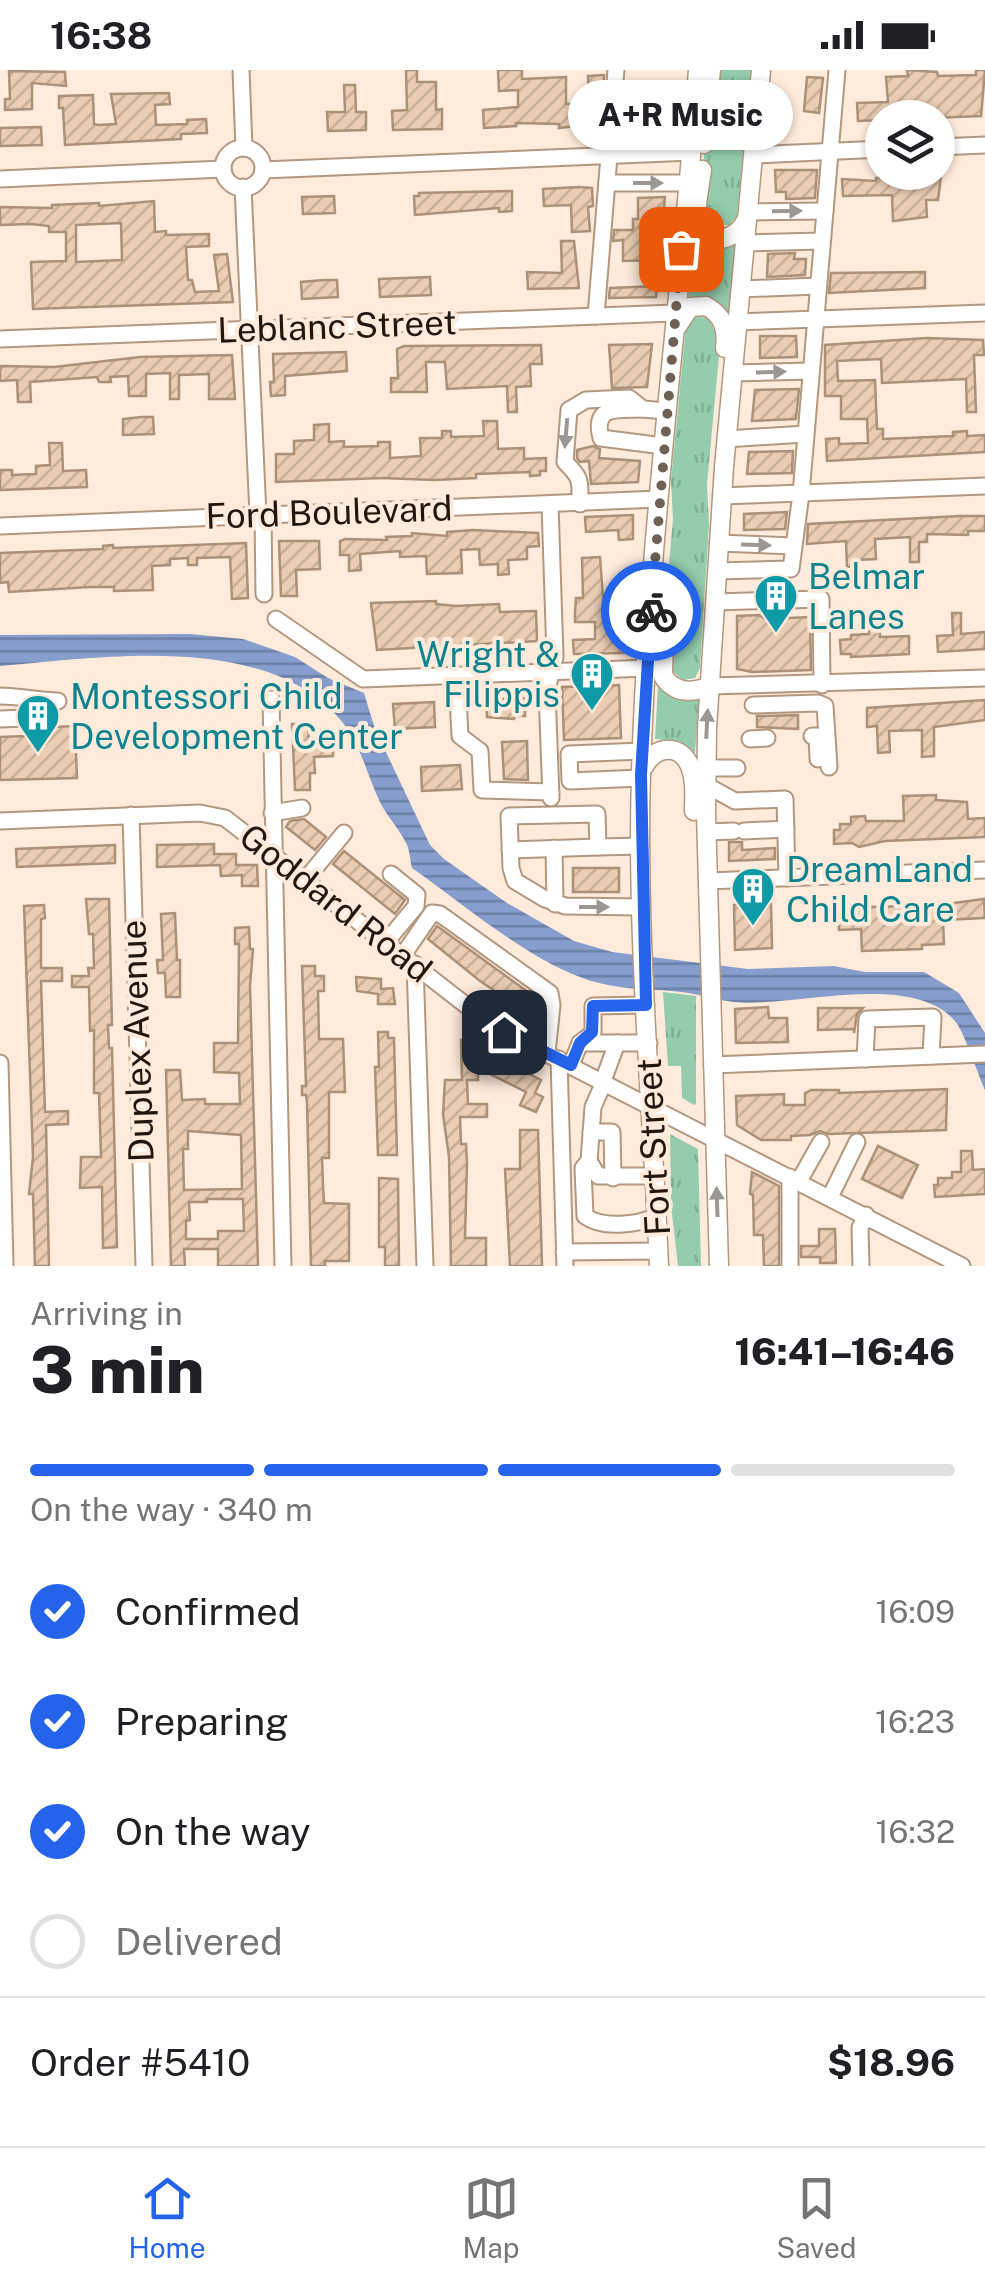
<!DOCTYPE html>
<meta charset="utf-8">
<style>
:root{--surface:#fff;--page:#f2f2f2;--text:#202124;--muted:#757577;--line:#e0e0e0;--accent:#2563eb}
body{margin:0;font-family:"Public Sans",sans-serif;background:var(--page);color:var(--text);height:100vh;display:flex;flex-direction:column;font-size:38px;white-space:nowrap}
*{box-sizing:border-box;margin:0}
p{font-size:32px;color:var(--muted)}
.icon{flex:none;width:55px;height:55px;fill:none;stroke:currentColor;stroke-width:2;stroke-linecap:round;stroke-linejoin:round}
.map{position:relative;height:1196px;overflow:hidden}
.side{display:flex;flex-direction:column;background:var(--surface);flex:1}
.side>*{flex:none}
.buttons{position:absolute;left:865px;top:30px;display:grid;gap:20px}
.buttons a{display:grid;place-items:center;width:90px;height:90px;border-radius:50%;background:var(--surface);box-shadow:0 2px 8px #0004;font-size:50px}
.pin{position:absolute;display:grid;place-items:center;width:85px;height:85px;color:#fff;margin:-42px;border-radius:20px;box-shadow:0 5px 15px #0006}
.courier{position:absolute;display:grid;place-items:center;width:100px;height:100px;margin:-50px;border:8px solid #2563eb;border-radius:50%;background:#fff;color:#222;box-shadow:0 2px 12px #0007}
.bubble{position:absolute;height:70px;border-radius:35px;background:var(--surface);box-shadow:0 2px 8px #0004;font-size:32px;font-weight:800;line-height:70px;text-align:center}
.overview em{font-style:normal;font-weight:800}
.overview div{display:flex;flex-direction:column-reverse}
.overview{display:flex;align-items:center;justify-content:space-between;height:170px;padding:0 30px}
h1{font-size:65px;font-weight:800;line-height:75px}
.bar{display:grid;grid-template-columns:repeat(4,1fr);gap:15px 10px;align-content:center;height:120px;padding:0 30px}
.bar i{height:12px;border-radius:8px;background:var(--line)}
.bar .on{background:var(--accent)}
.bar p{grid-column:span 4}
.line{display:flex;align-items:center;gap:25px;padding:0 30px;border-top:2px solid var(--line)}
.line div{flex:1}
ol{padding:0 30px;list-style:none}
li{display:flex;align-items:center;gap:30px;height:110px}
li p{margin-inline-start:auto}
li .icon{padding:10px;border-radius:50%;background:var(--accent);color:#fff;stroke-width:4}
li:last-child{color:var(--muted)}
li i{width:55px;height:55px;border:5px solid var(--line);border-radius:50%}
.status{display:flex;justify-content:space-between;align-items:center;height:70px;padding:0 50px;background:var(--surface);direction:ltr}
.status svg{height:28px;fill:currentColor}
.menu{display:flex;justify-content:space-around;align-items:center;height:140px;border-top:2px solid var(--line);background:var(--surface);font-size:28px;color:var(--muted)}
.menu a{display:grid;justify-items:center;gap:5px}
.menu .on{color:var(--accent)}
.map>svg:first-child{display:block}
.grass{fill:url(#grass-tufts)}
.water{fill:url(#water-rules)}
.building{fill:url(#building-hatch);stroke:#ac9179;stroke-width:2.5;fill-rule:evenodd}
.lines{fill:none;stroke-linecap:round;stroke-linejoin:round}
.minor-casing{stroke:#b3977f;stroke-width:19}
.major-casing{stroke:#b3977f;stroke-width:21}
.minor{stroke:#fff;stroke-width:15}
.major{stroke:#fff;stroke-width:18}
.oneway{fill:#9c9793}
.done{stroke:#6f6156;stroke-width:10;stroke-dasharray:0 18}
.route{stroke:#2563eb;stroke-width:12}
.labels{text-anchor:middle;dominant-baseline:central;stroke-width:8;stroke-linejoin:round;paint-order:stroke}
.street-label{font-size:35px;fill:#22170e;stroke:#feebdc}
.culture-label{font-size:35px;fill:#0d838f;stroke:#feebdc;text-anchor:start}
</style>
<div class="status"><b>16:38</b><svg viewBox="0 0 49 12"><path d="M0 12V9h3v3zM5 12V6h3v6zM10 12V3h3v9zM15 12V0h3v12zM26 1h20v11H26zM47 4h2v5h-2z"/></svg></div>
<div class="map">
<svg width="985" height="1196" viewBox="0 0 985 1196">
<defs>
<pattern id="grass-tufts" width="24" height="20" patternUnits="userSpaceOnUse" patternTransform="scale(2.5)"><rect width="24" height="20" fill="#93cdad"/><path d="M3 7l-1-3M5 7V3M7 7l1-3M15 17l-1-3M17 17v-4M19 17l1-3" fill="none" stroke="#7eaf94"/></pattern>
<pattern id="water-rules" width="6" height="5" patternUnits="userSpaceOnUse" patternTransform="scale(2.5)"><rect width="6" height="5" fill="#869dcd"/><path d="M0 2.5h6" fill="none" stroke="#6d7fa5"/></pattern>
<pattern id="building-hatch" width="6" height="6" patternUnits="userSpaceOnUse" patternTransform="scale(2.5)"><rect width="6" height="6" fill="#eacdb4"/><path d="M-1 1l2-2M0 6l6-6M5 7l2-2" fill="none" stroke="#c8af9a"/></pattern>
</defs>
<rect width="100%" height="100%" fill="#feebdc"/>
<g class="grass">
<path d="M714,0H751L737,146L729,155C714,156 706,144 704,130C699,101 711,32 714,0Z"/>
<polygon points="694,161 722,175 735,174 729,242 707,228 689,227"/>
<polygon points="699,245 710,251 720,275 707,414 709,454 700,598 695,608 683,610 672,601 667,516 673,449 671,411 686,255"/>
<polygon points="658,616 674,627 699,628 695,683 679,671 655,669"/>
<polygon points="663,922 696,926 696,1034 694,1035 682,1028 681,996 668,996"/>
<polygon points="670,1064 698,1079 701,1196 678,1196 671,1136"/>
</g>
<path class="water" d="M190,564L243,569L295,587L328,608L364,623L375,659L430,775L444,789L507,833L574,871L612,882L748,899L834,896L865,902H924L959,923L985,963V1020C978,1005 964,961 955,951C911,900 792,938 734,932C716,930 699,924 682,922C654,919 627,920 599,913C537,898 465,835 412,798C410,791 410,782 407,775C400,759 386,746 379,730C367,705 361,675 343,653C269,561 104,587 0,596V565Z"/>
<g class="building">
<polygon points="406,0 417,0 417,12 436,12 436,40 442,39 442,59 393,60 392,41 407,40"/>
<polygon points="498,0 522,0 522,9 566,7 566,34 589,33 588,6 604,5 603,21 599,21 600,53 559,58 559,54 516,53 516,56 484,58 483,40 518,37 518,20 499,21"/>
<polygon points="907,0 937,2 938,6 976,5 976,0 985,0 981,46 858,51 857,33 888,32 886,7 908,6"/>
<polygon points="9,1 65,2 66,16 32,13 32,39 5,40 5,29 10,29"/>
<polygon points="807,7 823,8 819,43 804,41"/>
<polygon points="344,15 355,15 356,42 366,42 366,60 328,61 327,42 345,42"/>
<polygon points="675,19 671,63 622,65 626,21"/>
<polygon points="169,23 170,34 155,35 156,55 187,54 187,50 206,49 207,63 181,64 181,69 65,75 63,38 59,38 59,26 93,25 94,54 98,55 116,54 111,24"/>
<polygon points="41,57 42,75 0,76 0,58"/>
<polygon points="775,100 817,100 815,128 786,129 786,122 776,122"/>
<polygon points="941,106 938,130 926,130 927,147 893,151 892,125 843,126 842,109 876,111 876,108"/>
<polygon points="579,117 592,118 593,136 588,137 590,161 572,162 571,135 544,136 543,119"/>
<polygon points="512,121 512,141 499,142 499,138 415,145 414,126 419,126 419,123"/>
<polygon points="334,126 335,143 303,144 302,127"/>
<polygon points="665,127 659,190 623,191 623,170 613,171 614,160 633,160 633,149 638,149 638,128"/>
<path d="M154,131L155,162L166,161V165L209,164V176L186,177L188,210H192L195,222L219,221L214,185L227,184L233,232L33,239L31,192L66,191V162H49V156L31,154L0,155V137L52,138V135L99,133V136ZM121,153L122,190L76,192V155Z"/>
<polygon points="561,171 574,171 579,218 528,219 527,202 562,203"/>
<polygon points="795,183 794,189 806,189 805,205 767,207 768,184"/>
<polygon points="925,202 925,218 829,223 831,203"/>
<polygon points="430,207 431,225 380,227 379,209"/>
<polygon points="324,210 337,210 338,227 302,229 301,212"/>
<polygon points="657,216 656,227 609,228 610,218"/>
<polygon points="760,266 796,266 797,287 760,288"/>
<polygon points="927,268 983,270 984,285 974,285 976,342 967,342 966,309 882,313 881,289 837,291 838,311 875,310 877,359 883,359 883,369 953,366 953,362 967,361 967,366 985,365 985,382 827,391 826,369 839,368 839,374 868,373 867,349 841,349 841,326 825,326 825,275"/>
<polygon points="652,274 647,317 612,318 609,275"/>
<polygon points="541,275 542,294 530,294 531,316 516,317 517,342 508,342 507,316 447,319 445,292 426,292 427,322 391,322 391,308 398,308 397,279 404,276"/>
<polygon points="346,282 347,301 285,306 285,325 271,326 270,312 274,312 273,284"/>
<polygon points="232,285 235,329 209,329 209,304 179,305 179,329 170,329 170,303 146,304 146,326 129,326 128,306 110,307 111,312 99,312 97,307 30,312 31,332 18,332 17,310 0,311 0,296 54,297 140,287"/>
<polygon points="799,319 796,349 752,351 755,320"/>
<polygon points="141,347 153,347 154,364 123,365 123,349"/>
<polygon points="483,351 497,351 498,379 524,378 524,389 546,388 546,401 540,401 540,405 530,406 530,402 476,404 476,408 434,410 382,408 276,412 276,384 294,384 294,371 314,370 314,355 329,354 329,372 344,371 344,377 378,376 378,372 390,372 390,388 421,386 420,368 442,368 442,361 451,361 451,367 484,366"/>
<polygon points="49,373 62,373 63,401 86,400 87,417 0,420 0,400 12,400 12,405 36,404 36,396 50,395"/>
<polygon points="593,376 600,379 599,388 640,391 638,412 591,414 589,391 580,392 577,388 577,380"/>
<polygon points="793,381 792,403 747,404 749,382"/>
<polygon points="787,442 785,459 744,460 744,444"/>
<polygon points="633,445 633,469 619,470 618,460 586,462 585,447"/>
<polygon points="960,446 985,446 985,461 968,461 968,465 927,464 927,472 919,472 919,492 910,492 910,467 875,469 876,489 856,490 856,496 847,497 846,471 807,474 808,454"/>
<polygon points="473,460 538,463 539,476 527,477 527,489 508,490 509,504 498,505 498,494 480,495 479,479 461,480 462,503 427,504 426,486 400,487 400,481 360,484 361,500 349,501 349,485 340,485 340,471 345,469 387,470 386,467 412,466 412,463 447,466 447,462"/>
<polygon points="279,471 319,471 320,499 296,500 297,526 281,526"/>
<polygon points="246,473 248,528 232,529 230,487 197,488 197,495 188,495 188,488 170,489 170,495 152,496 153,520 114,521 114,517 90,517 9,522 8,512 0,513 0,483 103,479 103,476 113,475 113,478"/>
<polygon points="600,487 604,541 628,541 627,579 623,583 574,584 573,570 595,569 595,552 575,552 575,542 576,528 583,528 582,488"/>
<polygon points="436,531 436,534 456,536 499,534 500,542 536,541 537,571 377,580 371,533"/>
<polygon points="868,542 879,542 880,567 909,566 909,584 851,587 851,584 841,584 840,570 851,569 851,565 869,564"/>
<polygon points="952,543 961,543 961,564 985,562 985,579 938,582 937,566 953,565"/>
<polygon points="759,545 765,549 810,547 811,600 752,602 737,599 737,546"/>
<polygon points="619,615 621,668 564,670 562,617"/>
<polygon points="525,628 525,646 514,646 514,649 487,647 486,630"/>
<polygon points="985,630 985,650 934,657 934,686 922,687 922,660 889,661 890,682 878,683 877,656 867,657 867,638"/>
<polygon points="434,632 435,657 395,659 393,634"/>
<polygon points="33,640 53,642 54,657 75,656 77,708 0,710 0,667 27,666 27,659 32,658 36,649"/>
<polygon points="798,645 798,659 757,657 757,646"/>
<polygon points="292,654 308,654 309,671 333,670 333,686 314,687 315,703 310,703 310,720 295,720"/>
<polygon points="527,671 528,710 504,709 502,672"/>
<polygon points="460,695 462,719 422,721 421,697"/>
<polygon points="936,725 936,730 967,732 968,749 985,748 985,767 885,771 859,777 852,773 834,774 834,760 840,760 840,754 851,754 851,747 865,746 866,751 904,751 903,726"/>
<polygon points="304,749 326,767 315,780 286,757 290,751"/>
<polygon points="729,772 742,772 742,780 775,778 775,789 729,791"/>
<polygon points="214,774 214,784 236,784 236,795 257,795 258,816 242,816 242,805 221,806 220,795 157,797 157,775"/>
<polygon points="115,775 115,793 17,797 16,779"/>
<polygon points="344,781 405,830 395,844 333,794"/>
<rect x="573" y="798" width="46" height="24"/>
<polygon points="86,829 109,829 112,955 108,955 109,978 112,978 117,1177 103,1178 102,1117 80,1118 81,1087 101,1087 99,1023 94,1023 94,960 90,961 89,917 72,917 72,906 89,906 88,898 94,898 93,864 89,864"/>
<polygon points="984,829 985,848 943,850 944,874 922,875 922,879 862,881 861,859 839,860 838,838 939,835"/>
<polygon points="771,834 772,878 735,880 734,835"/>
<polygon points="44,835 45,848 41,849 41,898 62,898 62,911 41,911 45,1042 68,1041 68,1054 46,1055 49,1196 35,1196 33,1124 29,1124 33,1087 24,836"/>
<polygon points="175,843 177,890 180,890 180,927 166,927 165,903 158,903 157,890 163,890 161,844"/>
<polygon points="437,856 539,930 529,944 480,911 428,869"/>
<path d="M249,857L250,879H253L250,916L258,1196H218V1179H184L185,1196H171L166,1000H180L182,1030L205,1029V1034H240L239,1003L214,1002V973H238L239,874H235V858ZM188,1061L241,1065L242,1119L184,1120L183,1079H188ZM207,1129H243L244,1161H218V1169H186V1151L190,1150L189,1132H207Z"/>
<polygon points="302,896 315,896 315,906 324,906 324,921 318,921 319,969 343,969 345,1022 329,1022 329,1088 322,1088 323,1115 324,1133 349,1134 349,1191 325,1191 325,1196 311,1196 307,1032 306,1025 302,1025 302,1016 306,1016"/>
<polygon points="356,907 381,909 381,919 393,918 395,934 378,934 378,924 357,921"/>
<polygon points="768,937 769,948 787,948 788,972 736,973 735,939"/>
<polygon points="818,938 863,938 857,944 854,963 854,959 818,960"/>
<polygon points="378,962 388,962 388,968 394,968 397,1085 378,1085 375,997 379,997"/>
<polygon points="461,970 477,970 478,978 541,1010 535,1023 543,1027 536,1042 520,1035 526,1022 478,998 478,1010 467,1010 468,1034 487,1034 487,1047 460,1047 461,1074 466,1074 467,1092 465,1168 486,1168 486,1196 451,1196 449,1087 443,1044 445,1010 462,1010"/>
<polygon points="947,1019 946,1060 828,1064 820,1061 810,1065 791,1066 791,1070 761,1070 737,1055 736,1026 784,1024 784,1035 805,1035 805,1023 811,1020 839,1020 839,1023"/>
<polygon points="520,1060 538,1060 542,1196 510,1196 505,1099 520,1099"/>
<polygon points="878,1076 918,1095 902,1128 862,1109"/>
<polygon points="961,1081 972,1081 973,1100 985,1099 985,1124 935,1127 934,1115 938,1115 938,1108 952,1108 952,1102 961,1102"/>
<polygon points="752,1102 779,1116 779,1196 764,1196 763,1165 754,1165 753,1125 750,1124"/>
<polygon points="379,1108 398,1109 399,1196 385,1196 385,1177 379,1177"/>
<polygon points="819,1159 835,1159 836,1193 820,1193 820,1187 801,1187 801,1176 819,1176"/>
</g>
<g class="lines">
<defs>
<g id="minor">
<polyline points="241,0 244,78"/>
<polyline points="938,77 985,75"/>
<circle cx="243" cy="98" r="20"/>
<polyline points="754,85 882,79"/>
<polyline points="263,100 692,82"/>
<polyline points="0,109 223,99"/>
<polyline points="607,113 688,113"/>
<polyline points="243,117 258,445"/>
<polyline points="749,142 825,141"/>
<polyline points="746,173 822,171"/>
<polyline points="741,219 817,216"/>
<polyline points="596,246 616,0"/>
<polyline points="737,252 985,243"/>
<polyline points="0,269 674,243"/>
<polyline points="733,303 810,301"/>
<path d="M643,339C619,340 592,334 601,368L663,376"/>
<polyline points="726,369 805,364"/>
<polyline points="721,426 985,416"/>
<polyline points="550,434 555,587 547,620 551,728"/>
<path d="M580,434C580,410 582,409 565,392L569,340L586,330L629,328L643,339L666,341"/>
<polyline points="263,445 264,524"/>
<polyline points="0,456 659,429"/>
<polyline points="718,473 793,476"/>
<polyline points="717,501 791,499 801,424 837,0"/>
<polyline points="715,532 821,529 822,615"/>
<polyline points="276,549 363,609 647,598"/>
<polyline points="457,606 460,666 480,681 482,720 551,722"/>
<polyline points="709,616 985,608"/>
<path d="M0,626C21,626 37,631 58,631"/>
<polyline points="271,629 283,1196"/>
<polyline points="753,635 818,633 825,636 829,697"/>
<polyline points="0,649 25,648"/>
<polyline points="812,666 817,666 818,689"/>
<polyline points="750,669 767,668"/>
<polyline points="706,698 737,698"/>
<polyline points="641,708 570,711 569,684 642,681"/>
<polyline points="706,715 735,731 785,729 787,808"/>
<polyline points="272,743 302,738"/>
<polyline points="131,745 144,1196"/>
<polyline points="0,751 200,743 225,748 494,957 962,1196"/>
<polyline points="744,761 786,759"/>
<polyline points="706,762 734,761"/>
<polyline points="641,776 598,777 597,744 509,746 511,798 515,811 545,829 565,836 642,837"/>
<polyline points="554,778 555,834"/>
<polyline points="510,780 598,777"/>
<polyline points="306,809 344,763"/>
<polyline points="708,811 985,800"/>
<polyline points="386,872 416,836 417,825 391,804"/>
<polyline points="403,885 432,843 440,844 550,923 552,935 547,983"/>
<polyline points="415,894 425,1196"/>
<polyline points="580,973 649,973"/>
<polyline points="559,989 565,1196"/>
<polyline points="865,989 867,949 933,947 931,986"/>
<polyline points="0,993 5,1196"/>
<polyline points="571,995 580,973 593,963 593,936 646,935"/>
<polyline points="712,995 985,984"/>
<polyline points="603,1011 617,973"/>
<path d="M604,1012L593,1037L589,1091L583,1098L585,1146C602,1159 638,1155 657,1146"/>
<polyline points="591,1062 612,1062 613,1108"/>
<polyline points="589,1091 598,1106 655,1106"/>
<polyline points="790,1107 790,1196"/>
<polyline points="799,1111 821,1072"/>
<polyline points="830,1127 857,1072"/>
<polyline points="564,1182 658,1181"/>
<polyline points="861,1196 860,1158 866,1145"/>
</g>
<g id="major">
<polyline points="704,74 711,0"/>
<path d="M702,100C700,116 695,135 697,151C700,178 736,173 746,150"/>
<path d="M676,258L690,237L706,236C724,246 727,259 725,278"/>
<path d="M665,509L663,606C674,623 691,624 709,616"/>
<path d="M643,698C654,675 682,672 691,699C696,712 694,727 694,741"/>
<path d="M659,1196C652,1032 636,867 641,703C648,468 681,234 698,0"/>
<polyline points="719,1196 706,744 707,658 724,397 761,0"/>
</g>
</defs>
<use href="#minor" class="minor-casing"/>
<use href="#major" class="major-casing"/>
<use href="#minor" class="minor"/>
<use href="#major" class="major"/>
</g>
<defs><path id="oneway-solid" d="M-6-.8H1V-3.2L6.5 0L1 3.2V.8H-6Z" transform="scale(2.5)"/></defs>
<g class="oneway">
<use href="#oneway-solid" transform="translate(648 113)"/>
<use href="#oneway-solid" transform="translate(787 141) rotate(-1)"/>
<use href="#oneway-solid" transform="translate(771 302) rotate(-2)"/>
<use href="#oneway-solid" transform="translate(566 363) rotate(95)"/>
<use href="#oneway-solid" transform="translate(756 475) rotate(2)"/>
<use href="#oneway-solid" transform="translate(707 654) rotate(-87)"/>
<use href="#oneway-solid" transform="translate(594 837)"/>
<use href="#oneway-solid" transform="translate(717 1132) rotate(-92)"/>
</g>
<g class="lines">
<polyline class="done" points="651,541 681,179"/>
<polyline class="route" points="504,962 571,995 580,973 592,962 593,936 646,935 641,705 651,541"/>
</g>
<defs>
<symbol id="building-pin" viewBox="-11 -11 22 30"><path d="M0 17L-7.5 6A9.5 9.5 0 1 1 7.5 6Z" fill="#0f9aa8" stroke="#feebdc"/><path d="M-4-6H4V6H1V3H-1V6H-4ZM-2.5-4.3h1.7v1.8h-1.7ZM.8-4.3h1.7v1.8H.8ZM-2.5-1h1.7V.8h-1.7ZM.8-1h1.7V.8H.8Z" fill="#fff"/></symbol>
</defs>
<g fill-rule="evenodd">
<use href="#building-pin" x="751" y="501" width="50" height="68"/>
<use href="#building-pin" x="567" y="579" width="50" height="68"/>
<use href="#building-pin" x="13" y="621" width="50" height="68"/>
<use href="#building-pin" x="728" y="794" width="50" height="68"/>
</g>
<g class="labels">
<g class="street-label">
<text transform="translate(337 256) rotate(-2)">Leblanc Street</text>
<text transform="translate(329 442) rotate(-2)">Ford Boulevard</text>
<text transform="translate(336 833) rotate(38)">Goddard Road</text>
<text transform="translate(137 971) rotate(-92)">Duplex Avenue</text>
<text transform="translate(653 1077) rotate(-93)">Fort Street</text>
</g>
<g class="culture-label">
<text x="808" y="506">Belmar<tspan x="808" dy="40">Lanes</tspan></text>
<text x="560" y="584" text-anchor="end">Wright &amp;<tspan x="560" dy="40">Filippis</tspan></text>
<text x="70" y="626">Montessori Child<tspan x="70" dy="40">Development Center</tspan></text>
<text x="786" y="799">DreamLand<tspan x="786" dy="40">Child Care</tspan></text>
</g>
</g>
</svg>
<div class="buttons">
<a><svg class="icon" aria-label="layers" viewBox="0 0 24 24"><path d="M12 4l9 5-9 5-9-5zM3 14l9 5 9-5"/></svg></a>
</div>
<div class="pin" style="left:681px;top:179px;background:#ea580c"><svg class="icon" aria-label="bag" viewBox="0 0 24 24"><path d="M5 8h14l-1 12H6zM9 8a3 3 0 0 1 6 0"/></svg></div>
<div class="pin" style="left:504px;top:962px;background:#1f2937"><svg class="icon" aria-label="home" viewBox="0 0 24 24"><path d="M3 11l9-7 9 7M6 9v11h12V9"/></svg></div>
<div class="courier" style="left:651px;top:541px"><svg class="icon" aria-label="bike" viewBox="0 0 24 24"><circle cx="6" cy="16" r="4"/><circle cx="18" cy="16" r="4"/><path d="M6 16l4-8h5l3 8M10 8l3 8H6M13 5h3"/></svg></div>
<div class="bubble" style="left:568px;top:10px;width:225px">A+R Music</div>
</div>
<section class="side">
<div class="overview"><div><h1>3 min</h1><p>Arriving in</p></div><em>16:41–16:46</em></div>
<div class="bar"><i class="on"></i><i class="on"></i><i class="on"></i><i></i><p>On the way · 340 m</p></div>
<ol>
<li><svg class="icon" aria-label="check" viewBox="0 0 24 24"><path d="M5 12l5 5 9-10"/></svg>Confirmed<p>16:09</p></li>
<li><svg class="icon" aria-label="check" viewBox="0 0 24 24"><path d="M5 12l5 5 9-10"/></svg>Preparing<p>16:23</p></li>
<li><svg class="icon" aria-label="check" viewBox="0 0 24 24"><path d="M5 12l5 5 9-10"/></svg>On the way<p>16:32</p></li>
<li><i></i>Delivered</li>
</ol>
<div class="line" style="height:130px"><div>Order #5410</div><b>$18.96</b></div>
</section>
<nav class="menu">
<a class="on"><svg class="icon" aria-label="home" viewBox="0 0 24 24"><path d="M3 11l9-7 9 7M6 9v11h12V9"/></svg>Home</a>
<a><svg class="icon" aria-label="map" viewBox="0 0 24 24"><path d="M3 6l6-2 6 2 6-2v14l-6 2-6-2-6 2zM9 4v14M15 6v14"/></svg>Map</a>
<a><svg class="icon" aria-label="saved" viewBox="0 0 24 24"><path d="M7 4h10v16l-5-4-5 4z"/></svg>Saved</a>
</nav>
